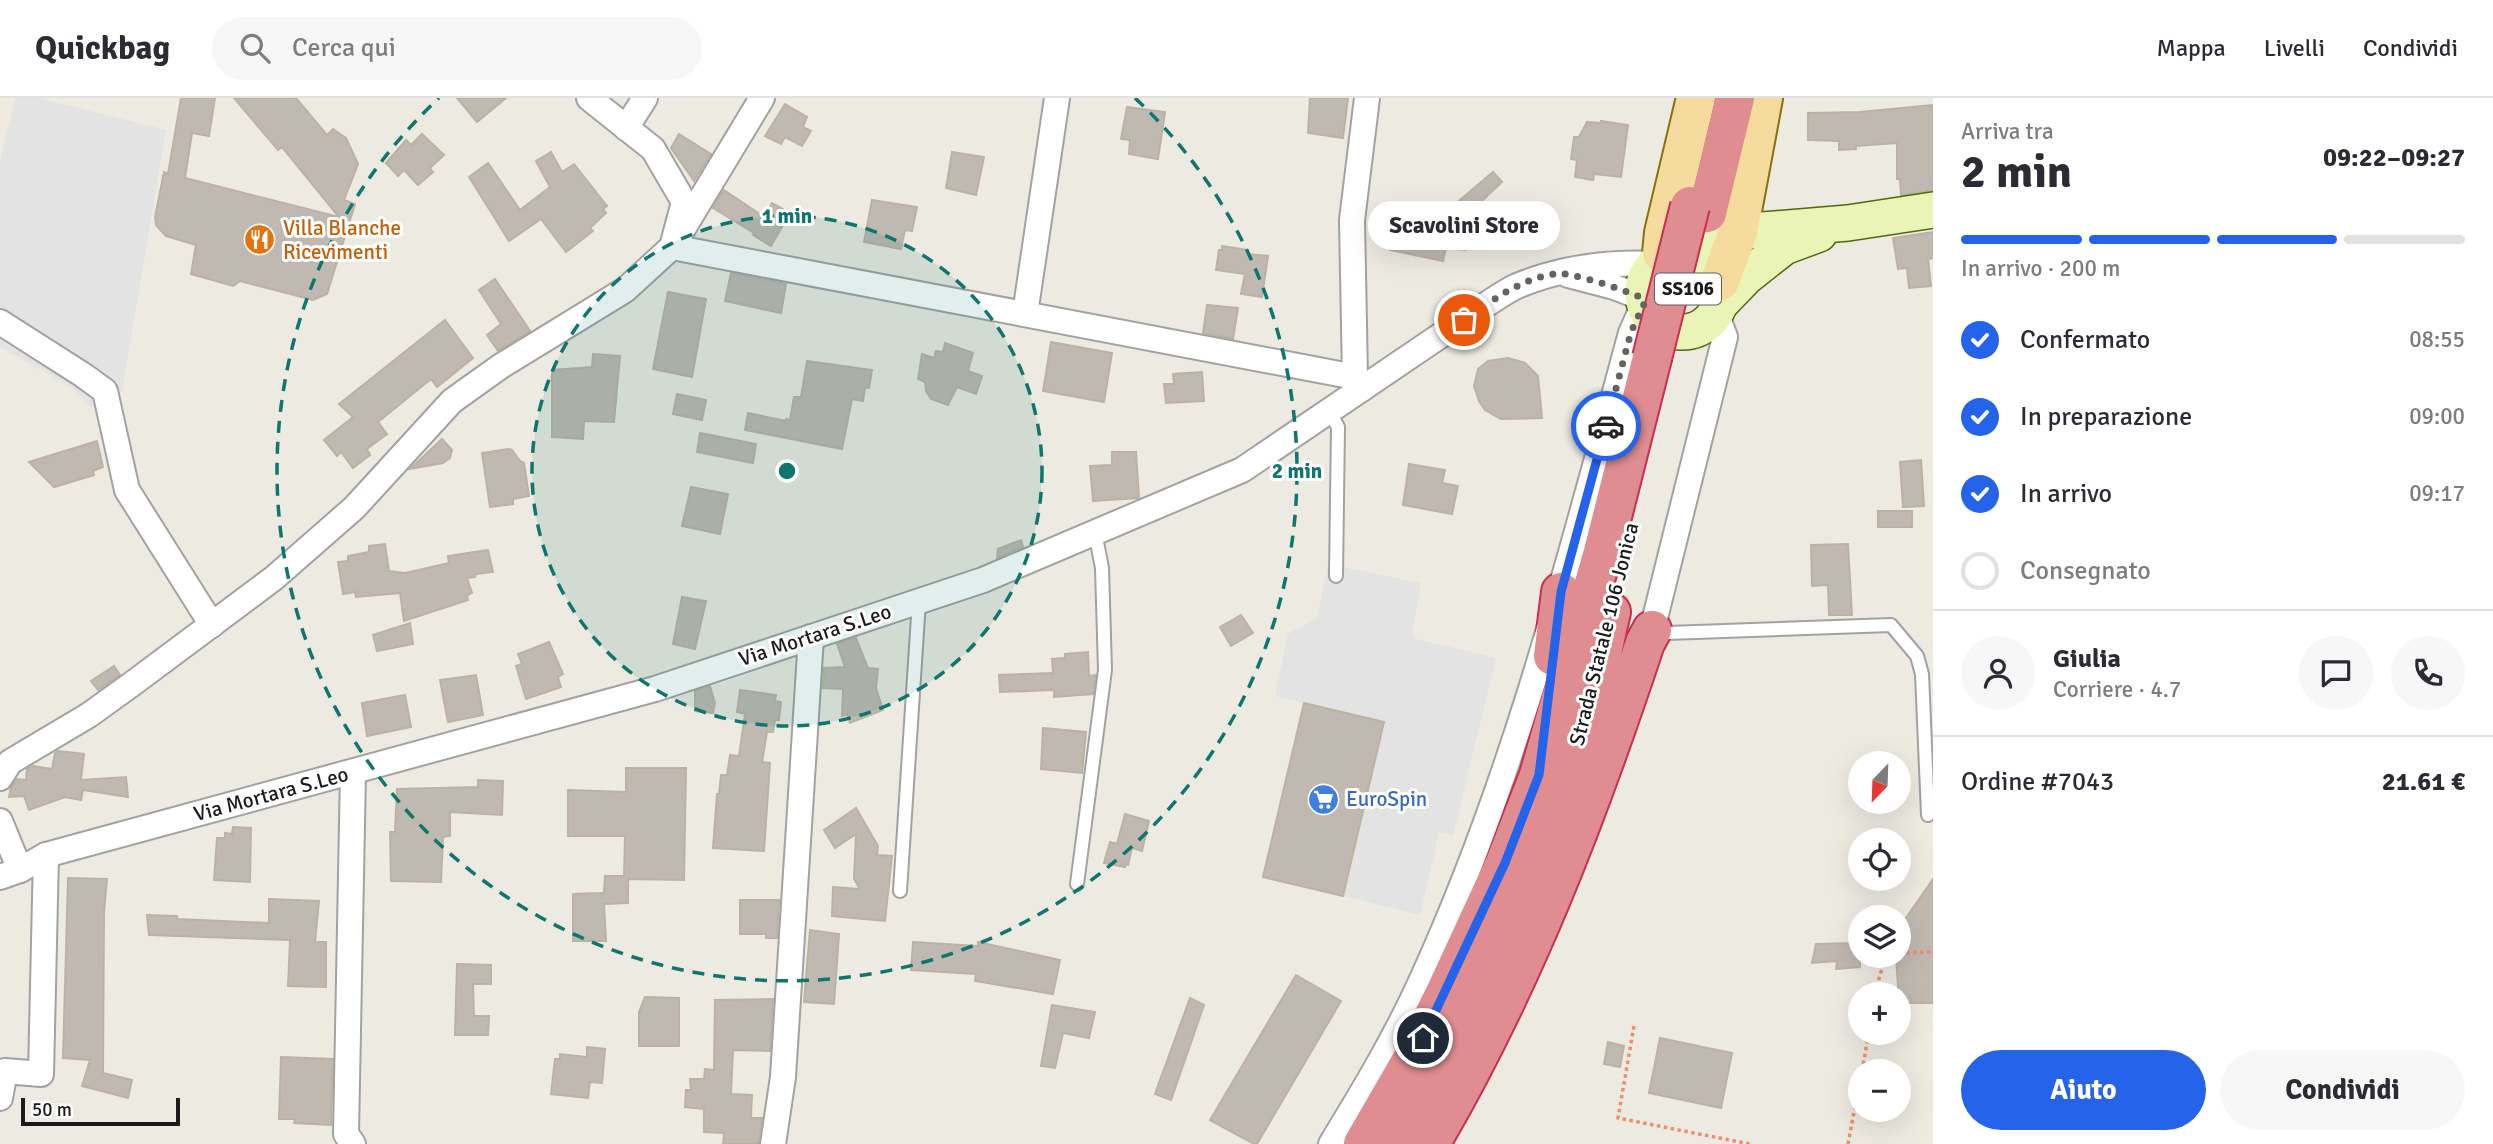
<!DOCTYPE html>
<html lang="it">
<meta charset="utf-8">
<style>
:root{--surface:#fff;--page:#f7f7f7;--text:#2b2b33;--muted:#7c7c81;--line:#e1e1e2;--accent:#2563eb}
body{margin:0;font-family:Signika,sans-serif;background:var(--page);color:var(--text);height:100vh;display:flex;flex-direction:column;font-size:26px;white-space:nowrap}
*{box-sizing:border-box;margin:0}
p{font-size:23px;color:var(--muted)}
.icon{flex:none;width:38px;height:38px;fill:none;stroke:currentColor;stroke-width:2;stroke-linecap:round;stroke-linejoin:round}
.map{position:relative;flex:1;overflow:hidden}
.panel{display:flex;flex-direction:column;background:var(--surface);width:560px}
.panel>*{flex:none}
.needle{width:46px;rotate:203deg}
.fabs{position:absolute;left:1848px;top:653px;display:grid;gap:14px}
.fabs a{display:grid;place-items:center;width:63px;height:63px;border-radius:50%;background:var(--surface);box-shadow:0 7px 28px #0002;font-size:35px}
.scale{position:absolute;left:21px;bottom:18px;width:159px;box-sizing:border-box;padding-left:7px;border:4px solid #1b1b1b;border-top:0;font-size:19px;line-height:24px;white-space:nowrap;color:#1b1b1b;-webkit-text-stroke:5px #fff;paint-order:stroke}
.pin{position:absolute;display:grid;place-items:center;width:60px;height:60px;color:#fff;margin:-30px;border:4px solid #fff;border-radius:50%;box-shadow:0 2px 7px #0007}
.courier{position:absolute;display:grid;place-items:center;width:70px;height:70px;margin:-35px;border:5px solid #2563eb;border-radius:50%;background:#fff;color:#222;box-shadow:0 2px 9px #0007}
.bubble{position:absolute;height:49px;border-radius:24px;background:var(--surface);box-shadow:0 7px 28px #0002;font-size:23px;font-weight:700;line-height:49px;text-align:center}
.overview em{font-style:normal;font-weight:700}
.overview div{display:flex;flex-direction:column-reverse}
.overview{display:flex;align-items:center;justify-content:space-between;height:119px;padding:0 28px}
h1{font-size:46px;font-weight:700;line-height:52px}
.bar{display:grid;grid-template-columns:repeat(4,1fr);gap:10px 7px;align-content:center;height:84px;padding:0 28px}
.bar i{height:9px;border-radius:5px;background:var(--line)}
.bar .selected{background:var(--accent)}
.bar p{grid-column:span 4}
.line{display:flex;align-items:center;gap:18px;padding:0 28px;border-top:2px solid var(--line)}
.line div{flex:1}
.round{display:grid;place-items:center;flex:none;width:74px;height:74px;border-radius:37px;background:var(--page)}
ol{padding:0 28px;list-style:none}
li{display:flex;align-items:center;gap:21px;height:77px}
li p{margin-inline-start:auto}
li .icon{padding:7px;border-radius:50%;background:var(--accent);color:#fff;stroke-width:4}
li:last-child{color:var(--muted)}
li i{width:38px;height:38px;border:4px solid var(--line);border-radius:50%}
.action{display:flex;gap:14px;margin-top:auto;padding:14px 28px}
.action a{flex:1;height:80px;border-radius:42px;background:var(--accent);color:#fff;font-size:28px;font-weight:700;line-height:80px;text-align:center}
.action a+a{background:var(--page);color:var(--text)}
header{display:flex;align-items:center;gap:42px;box-sizing:border-box;height:98px;padding:0 35px;background:var(--surface);border-bottom:2px solid var(--line)}
header strong{font-size:33px}
nav{display:flex;gap:38px;margin-inline-start:auto;font-size:24px}
.search{width:490px;height:63px;background:var(--page);display:flex;align-items:center;gap:18px;box-sizing:border-box;padding:0 24px;border-radius:38px;color:var(--muted);font-size:26px}
main{display:flex;flex:1;min-height:0}
.map>svg:first-child{display:block}
.parking{fill:#e3e3e3}
.building{fill:#c0b9b1;stroke:#bcb2a4;stroke-width:2}
.lines{fill:none;stroke-linecap:round;stroke-linejoin:round}
.lane-casing{stroke:#a2a2a2;stroke-width:16}
.street-casing{stroke:#a2a2a2;stroke-width:28}
.secondary-casing{stroke:#51680b;stroke-width:38}
.primary-casing{stroke:#88700a;stroke-width:42}
.highway-casing{stroke:#c92f4e;stroke-width:42}
.path{stroke:#f08d6e;stroke-width:3.5;stroke-dasharray:3.5 3.5;stroke-linecap:butt}
.lane{stroke:#fff;stroke-width:12}
.street{stroke:#fff;stroke-width:24}
.secondary{stroke:#e9f4b6;stroke-width:35}
.primary{stroke:#f5db9d;stroke-width:38}
.highway{stroke:#df8d91;stroke-width:38}
.highway-bridge-casing{stroke:#c92f4e;stroke-width:42;stroke-linecap:butt}
.highway-bridge{stroke:#df8d91;stroke-width:38}
.done{stroke:#646360;stroke-width:7;stroke-dasharray:0 12.6}
.route{stroke:#2563eb;stroke-width:9}
.ring{fill:none;stroke:#0f766e;stroke-width:3.5;stroke-dasharray:12 9}
.labels{text-anchor:middle;dominant-baseline:central;stroke-width:6;stroke-linejoin:round;paint-order:stroke}
.shield{fill:#fff;stroke:#5f5f5f;stroke-width:2}
.shield-label{font-size:19px;font-weight:bold;fill:#1b1b1b}
.food-label{font-size:21px;fill:#c56008;stroke:#fff;text-anchor:start}
.street-label{font-size:21px;fill:#1b1b1b;stroke:#fff}
.shop-label{font-size:21px;fill:#366cbe;stroke:#fff;text-anchor:start}
.centre{fill:#0f766e;stroke:#fff;stroke-width:3.5}
.ring-label{font-size:21px;text-anchor:middle;font-weight:bold;fill:#0f766e;stroke:#fff;stroke-width:6;stroke-linejoin:round;paint-order:stroke}
</style>
<header>
<strong>Quickbag</strong>
<div class="search"><svg class="icon" aria-label="search" viewBox="0 0 24 24"><circle cx="10" cy="10" r="6"/><path d="M15 15l6 6"/></svg>Cerca qui</div>
<nav><a>Mappa</a><a>Livelli</a><a>Condividi</a></nav>
</header>
<main>
<div class="map">
<svg width="1933" height="1046" viewBox="0 0 1933 1046">
<rect width="100%" height="100%" fill="#eceae1"/>
<g class="parking">
<polygon points="15,0 39,0 166,32 122,293 92,309 73,290 0,249 0,65"/>
<polygon points="1328,466 1421,485 1412,536 1417,541 1496,560 1453,737 1439,734 1420,817 1343,798 1384,624 1275,598 1288,536 1317,520"/>
</g>
<g class="building">
<polygon points="181,0 215,0 209,38 192,35 185,80 339,119 282,49 278,52 234,0 296,0 327,37 333,31 346,40 358,66 344,102 355,106 327,196 313,202 240,183 233,188 191,176 196,147 166,138 156,127 155,119 164,74 168,76"/>
<polygon points="457,0 506,0 477,24"/>
<polygon points="1310,0 1348,0 1343,40 1308,35"/>
<polygon points="785,6 807,19 803,29 811,33 802,48 785,39 781,46 765,38"/>
<polygon points="1933,7 1933,92 1901,97 1900,81 1897,81 1897,45 1856,48 1856,51 1839,52 1839,43 1808,42 1808,15 1860,14"/>
<polygon points="1127,9 1165,14 1158,61 1129,56 1130,42 1121,41"/>
<polygon points="1601,23 1628,27 1621,79 1594,76 1593,82 1575,79 1577,62 1571,61 1574,39 1579,39 1587,24 1601,25"/>
<polygon points="422,36 444,57 430,70 433,74 418,87 404,72 398,78 386,65 406,42 411,47"/>
<polygon points="679,36 711,56 694,83 671,50"/>
<polygon points="551,54 562,74 574,66 607,108 603,111 606,115 590,130 593,133 566,154 541,121 509,143 469,79 488,65 520,112 550,89 536,63"/>
<polygon points="952,54 984,59 976,97 946,90"/>
<polygon points="1493,74 1502,84 1450,133 1469,136 1466,152 1446,150 1443,163 1390,152 1395,130 1406,133 1409,119 1433,125"/>
<polygon points="724,92 764,119 772,105 790,115 771,148 753,137 754,135 713,110"/>
<polygon points="872,102 917,109 912,133 905,132 901,151 864,144"/>
<polygon points="1933,134 1933,160 1928,161 1931,188 1909,190 1907,170 1898,171 1893,140"/>
<polygon points="1222,148 1248,152 1247,156 1268,158 1262,199 1241,196 1245,176 1216,172 1219,152 1222,152"/>
<polygon points="731,175 786,186 781,215 725,203"/>
<polygon points="495,181 530,233 498,253 487,237 501,226 479,192"/>
<polygon points="668,194 706,201 692,279 653,271"/>
<polygon points="1207,207 1238,210 1233,241 1203,235"/>
<polygon points="445,222 473,260 437,289 431,281 378,324 387,336 367,351 370,357 353,370 341,354 337,358 324,342 353,319 339,306"/>
<polygon points="1051,244 1112,255 1104,304 1043,293"/>
<polygon points="945,245 973,255 968,273 982,278 976,296 957,289 948,307 931,301 926,293 925,284 918,281 922,256 934,260 936,253 943,254"/>
<polygon points="593,256 620,258 614,324 584,323 583,341 552,339 552,272 592,269"/>
<polygon points="1508,260 1525,265 1538,278 1542,320 1501,321 1485,312 1479,303 1474,288 1478,271 1488,263"/>
<polygon points="807,263 872,272 869,290 865,290 863,303 852,301 842,351 745,332 748,315 786,323 786,321 790,322 794,299 801,299"/>
<polygon points="1202,274 1204,303 1166,305 1164,286 1174,286 1173,276"/>
<polygon points="677,296 706,302 702,322 673,316"/>
<polygon points="700,335 756,346 753,365 697,354"/>
<polygon points="442,341 452,352 450,360 443,365 410,371"/>
<polygon points="97,343 103,369 93,373 94,377 54,389 29,364"/>
<polygon points="508,351 512,352 520,363 524,365 529,398 513,401 513,406 490,409 482,355"/>
<polygon points="1112,354 1136,354 1139,400 1093,403 1090,368 1112,367"/>
<polygon points="1921,362 1924,408 1903,409 1900,364"/>
<polygon points="1409,366 1445,372 1442,385 1458,388 1452,416 1403,407"/>
<polygon points="691,389 728,396 720,436 682,428"/>
<rect x="1878" y="413" width="34" height="16"/>
<polygon points="1021,442 1023,449 997,460 998,451"/>
<polygon points="385,446 389,473 405,475 449,465 448,458 488,452 493,474 476,476 475,479 467,480 472,495 467,497 468,502 404,523 400,495 356,499 355,494 343,496 338,464 348,463 348,458 369,454 369,448"/>
<polygon points="1848,446 1852,517 1829,517 1828,487 1812,488 1811,447"/>
<polygon points="682,499 706,503 695,551 673,546"/>
<polygon points="1241,517 1253,535 1231,548 1220,529"/>
<polygon points="410,525 413,546 377,553 373,537"/>
<polygon points="856,540 868,570 878,571 876,590 883,612 850,625 847,616 842,618 843,591 823,590 824,570 845,569 837,546"/>
<polygon points="549,544 563,576 558,579 561,589 526,601 516,568 522,566 518,556"/>
<polygon points="1088,554 1089,578 1096,577 1093,596 1054,599 1054,592 1000,594 999,577 1053,575 1052,561 1065,560 1065,556"/>
<polygon points="114,568 120,577 98,592 91,583"/>
<polygon points="476,577 483,617 448,624 440,582"/>
<polygon points="710,588 715,605 713,615 695,613 695,593"/>
<polygon points="740,592 776,597 775,603 781,604 779,622 775,622 773,634 767,634 762,664 770,665 764,753 713,750 717,696 719,696 721,677 727,677 730,657 739,658 745,616 737,614"/>
<polygon points="405,597 411,629 367,638 362,605"/>
<polygon points="1304,605 1384,624 1343,798 1263,779"/>
<polygon points="1043,630 1086,634 1082,675 1041,671"/>
<polygon points="58,653 84,656 81,682 126,679 128,699 83,692 81,702 65,699 29,712 24,698 9,699 11,689 17,681 26,682 27,671 33,668 52,671 55,655"/>
<polygon points="626,670 686,670 684,782 628,781 628,805 604,806 606,843 573,843 573,796 604,795 605,778 624,778 625,738 568,738 568,692 626,694"/>
<polygon points="478,682 503,683 502,717 450,714 450,738 443,739 441,784 391,783 390,734 395,734 397,691 478,689"/>
<polygon points="856,710 878,748 877,757 892,758 885,823 832,818 833,789 860,791 854,781 856,736 835,750 824,732"/>
<polygon points="1125,716 1149,723 1142,753 1132,750 1128,767 1125,766 1125,769 1104,765 1110,744 1117,746"/>
<polygon points="233,729 251,730 250,784 214,782 217,740 225,740 225,735 232,736"/>
<polygon points="68,780 107,781 104,815 103,975 132,982 128,1000 82,988 90,962 63,960"/>
<polygon points="1933,781 1933,905 1899,905 1896,858 1899,858 1899,830"/>
<polygon points="269,801 319,803 315,844 326,844 326,889 288,888 290,842 149,837 147,817 177,818 177,821 269,825"/>
<polygon points="740,802 779,802 777,840 766,840 766,836 740,836"/>
<polygon points="810,832 839,836 834,906 804,904"/>
<polygon points="913,844 978,848 978,844 1060,862 1053,896 975,883 976,876 911,872"/>
<polygon points="1860,845 1860,869 1836,871 1837,863 1812,865 1816,846"/>
<polygon points="457,866 491,867 491,886 473,886 474,918 489,918 488,937 455,937"/>
<polygon points="1296,877 1341,903 1257,1046 1254,1046 1210,1022"/>
<polygon points="645,899 679,900 679,948 639,948 639,914"/>
<polygon points="1190,900 1204,907 1171,1002 1155,996"/>
<polygon points="773,901 770,953 733,952 731,996 752,997 751,1020 762,1020 758,1046 723,1046 724,1035 704,1034 704,1011 685,1009 686,992 691,992 690,981 704,981 705,971 714,972 715,902"/>
<polygon points="1052,907 1095,914 1089,940 1063,935 1055,970 1041,968"/>
<polygon points="1660,940 1732,955 1721,1010 1649,995"/>
<polygon points="1608,944 1624,948 1620,969 1604,966"/>
<polygon points="587,949 605,951 602,985 590,984 588,1000 551,996 555,961 560,961 560,956 587,959"/>
<polygon points="281,959 333,961 331,1027 294,1025 295,1021 279,1021"/>
</g>
<g class="lines">
<defs>
<g id="lane">
<polyline points="1329,313 1338,329 1336,478"/>
<polyline points="1654,532 1668,535 1891,527 1917,558 1922,576 1928,717"/>
<polyline points="1077,786 1105,572 1102,470 1095,434"/>
<polyline points="900,793 919,503"/>
</g>
<g id="street">
<polyline points="589,0 653,51 684,104 672,149 1355,279 1362,291"/>
<polyline points="626,30 645,0"/>
<polyline points="1568,177 1614,189 1643,200"/>
<polyline points="1025,216 1057,0"/>
<polyline points="0,224 83,277 105,293 127,392 212,527"/>
<polyline points="1355,279 1352,122 1367,0"/>
<polyline points="1652,532 1725,239 1716,215"/>
<polyline points="0,680 10,664 89,617 132,586 274,480 354,410 452,303 501,268 625,192 672,149 762,0"/>
<polyline points="0,723 20,772"/>
<path d="M0,779L20,772L46,757L655,591L983,482L1242,372L1484,208C1495,201 1506,193 1517,188C1560,170 1610,164 1656,166"/>
<polyline points="0,1000 5,973 41,976 46,757"/>
<polyline points="353,1046 346,1036 353,674"/>
<polyline points="773,1046 783,979 811,539"/>
<path d="M1331,1046C1364,992 1397,937 1423,879C1517,673 1572,452 1631,235L1644,206"/>
</g>
<g id="secondary">
<polyline points="1716,148 1738,134 1848,125 1933,112"/>
<circle cx="1682" cy="195" r="39"/>
<polyline points="1719,207 1746,179 1784,149 1819,136"/>
</g>
<g id="primary">
<polyline points="1662,155 1664,135 1696,0"/>
<polyline points="1720,183 1738,134 1763,0"/>
</g>
<g id="highway">
<polyline points="1707,115 1735,0"/>
<polyline points="1553,558 1561,494"/>
<polyline points="1363,1046 1411,963 1446,893 1505,765 1539,677 1603,454 1652,260"/>
<path d="M1399,1046C1472,917 1536,780 1582,638C1595,598 1601,555 1611,514"/>
<path d="M1430,1046C1523,888 1588,717 1645,545L1652,532"/>
</g>
</defs>
<use href="#lane" class="lane-casing"/>
<use href="#street" class="street-casing"/>
<use href="#secondary" class="secondary-casing"/>
<use href="#primary" class="primary-casing"/>
<use href="#highway" class="highway-casing"/>
<g class="path">
<polyline points="1899,855 1933,854"/>
<path d="M1876,896C1879,882 1880,864 1894,858"/>
<polyline points="1634,928 1618,1020 1750,1046"/>
<polyline points="1862,973 1869,934"/>
<polyline points="1848,1046 1860,982"/>
</g>
<use href="#lane" class="lane"/>
<use href="#street" class="street"/>
<use href="#secondary" class="secondary"/>
<use href="#primary" class="primary"/>
<use href="#highway" class="highway"/>
<defs>
<polyline id="highway-bridge" points="1652,260 1690,108"/>
</defs>
<use href="#highway-bridge" class="highway-bridge-casing"/>
<use href="#highway-bridge" class="highway-bridge"/>
</g>
<g class="lines">
<path class="done" d="M1464,222C1491,203 1522,180 1555,176C1572,173 1625,193 1643,200L1644,206L1631,234L1606,328"/>
<polyline class="route" points="1423,940 1505,765 1539,677 1561,494 1606,328"/>
</g>
<circle cx="787" cy="373" r="255" fill="#0f766e" fill-opacity=".12"/>
<g class="ring">
<circle cx="787" cy="373" r="255"/>
<path d="M1135 0A510 510 0 1 1 439 0"/>
</g>
<defs>
<symbol id="restaurant-disc" viewBox="-11 -11 22 22"><circle r="9.5" fill="#e8710a" stroke="#fff"/><path d="M-5-6h1v4h1v-4h1v4h1v-4h1v5L-1.5 .5V6h-2V.5L-5-1ZM5-6V6H3V1.5H1.5Q1.5-4 5-6Z" fill="#fff"/></symbol>
<symbol id="supermarket-disc" viewBox="-11 -11 22 22"><circle r="9.5" fill="#3f7fe0" stroke="#fff"/><path d="M-6-5.5h2.5l.6 2H6L4.5 2H-2.5L-4.4-4H-6ZM-1.5 3.2a1.3 1.3 0 1 0 .1 0ZM3 3.2a1.3 1.3 0 1 0 .1 0Z" fill="#fff"/></symbol>
</defs>
<g fill-rule="evenodd">
<use href="#restaurant-disc" x="242" y="124" width="35" height="35"/>
<use href="#supermarket-disc" x="1306" y="684" width="35" height="35"/>
</g>
<g class="labels">
<rect class="shield" x="1655" y="175.5" width="66" height="31" rx="5"/>
<g class="shield-label">
<text x="1688" y="191">SS106</text>
</g>
<g class="food-label">
<text x="283" y="130">Villa Blanche<tspan x="283" dy="24">Ricevimenti</tspan></text>
</g>
<g class="street-label">
<text transform="translate(1604 536) rotate(-76)">Strada Statale 106 Jonica</text>
<text transform="translate(815 537) rotate(-18)">Via Mortara S.Leo</text>
<text transform="translate(271 696) rotate(-15)">Via Mortara S.Leo</text>
</g>
<g class="shop-label">
<text x="1346" y="701">EuroSpin</text>
</g>
</g>
<circle cx="787" cy="373" r="10" class="centre"/>
<g class="ring-label">
<text x="787" y="125">1 min</text>
<text x="1297" y="380">2 min</text>
</g>
</svg>
<div class="fabs">
<a><svg class="needle" viewBox="-14 -14 28 28"><path d="M0-13l5 13h-10z" fill="#e53935"/><path d="M0 13l5-13h-10z" fill="#7c7c81"/></svg></a>
<a><svg class="icon" aria-label="locate" viewBox="0 0 24 24"><circle cx="12" cy="12" r="6"/><path d="M12 2v4M12 18v4M2 12h4M18 12h4"/></svg></a>
<a><svg class="icon" aria-label="layers" viewBox="0 0 24 24"><path d="M12 4l9 5-9 5-9-5zM3 14l9 5 9-5"/></svg></a>
<a>+</a>
<a>−</a>
</div>
<div class="scale">50 m</div>
<div class="pin" style="left:1464px;top:222px;background:#ea580c"><svg class="icon" aria-label="bag" viewBox="0 0 24 24"><path d="M5 8h14l-1 12H6zM9 8a3 3 0 0 1 6 0"/></svg></div>
<div class="pin" style="left:1423px;top:940px;background:#1f2937"><svg class="icon" aria-label="home" viewBox="0 0 24 24"><path d="M3 11l9-7 9 7M6 9v11h12V9"/></svg></div>
<div class="courier" style="left:1606px;top:328px"><svg class="icon" aria-label="car" viewBox="0 0 24 24"><path d="M5 17H2v-5l4-1 3-4h7l3 4 3 1v5h-3M9 17h6M6 11h13"/><circle cx="7" cy="17" r="2"/><circle cx="17" cy="17" r="2"/></svg></div>
<div class="bubble" style="left:1368px;top:103px;width:192px">Scavolini Store</div>
</div>
<section class="panel">
<div class="overview"><div><h1>2 min</h1><p>Arriva tra</p></div><em>09:22–09:27</em></div>
<div class="bar"><i class="selected"></i><i class="selected"></i><i class="selected"></i><i></i><p>In arrivo · 200 m</p></div>
<ol>
<li><svg class="icon" aria-label="check" viewBox="0 0 24 24"><path d="M5 12l5 5 9-10"/></svg>Confermato<p>08:55</p></li>
<li><svg class="icon" aria-label="check" viewBox="0 0 24 24"><path d="M5 12l5 5 9-10"/></svg>In preparazione<p>09:00</p></li>
<li><svg class="icon" aria-label="check" viewBox="0 0 24 24"><path d="M5 12l5 5 9-10"/></svg>In arrivo<p>09:17</p></li>
<li><i></i>Consegnato</li>
</ol>
<div class="line" style="height:126px"><a class="round"><svg class="icon" aria-label="person" viewBox="0 0 24 24"><circle cx="12" cy="8" r="4"/><path d="M4 21q1-7 8-7t8 7"/></svg></a><div><b>Giulia</b><p>Corriere · 4.7</p></div><a class="round"><svg class="icon" aria-label="chat" viewBox="0 0 24 24"><path d="M4 5h16v11H9l-5 4z"/></svg></a><a class="round"><svg class="icon" aria-label="phone" viewBox="0 0 24 24"><path d="M5 4h4l2 5-3 2q2 4 5 5l2-3 5 2v4C11 20 4 13 5 4z"/></svg></a></div>
<div class="line" style="height:91px"><div>Ordine #7043</div><b>21.61 €</b></div>
<div class="action"><a>Aiuto</a><a>Condividi</a></div>
</section>
</main>
